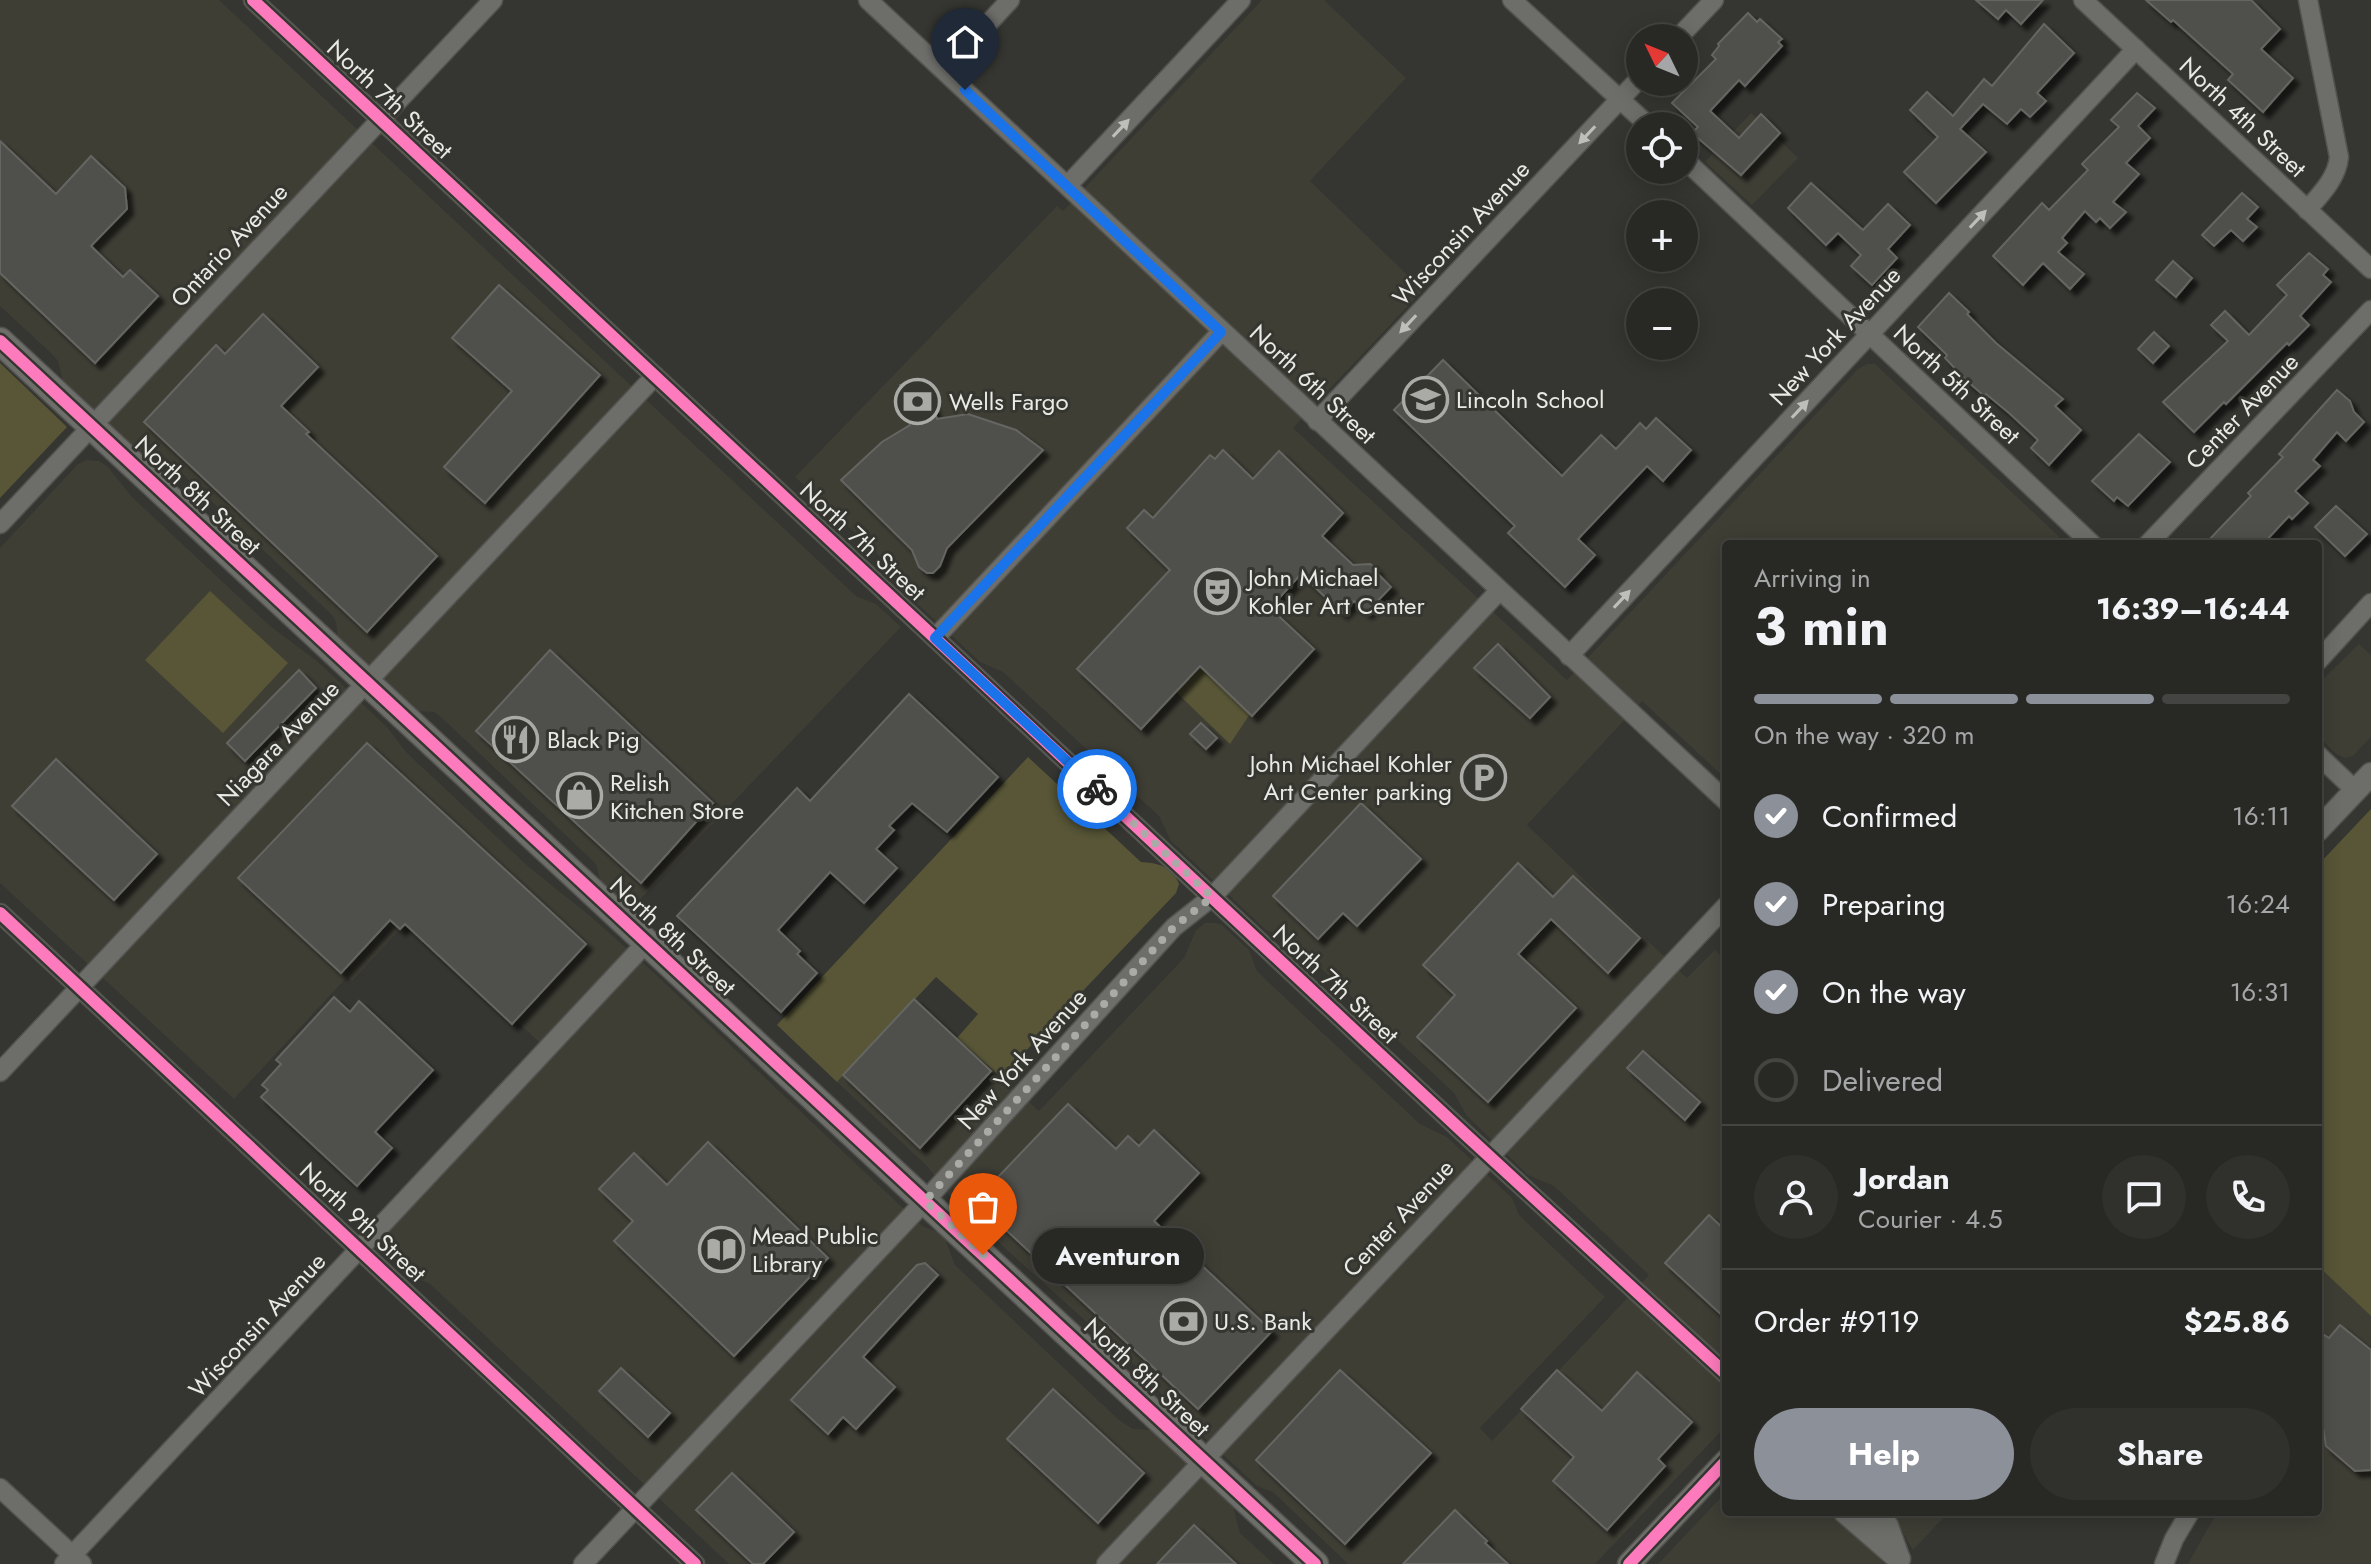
<!DOCTYPE html>
<meta charset="utf-8">
<style>
:root{--surface:#282825;--page:#30302d;--text:#f1f3f6;--muted:#a5a6a7;--line:#444442;--accent:#8c9099}
body{margin:0;font-family:Jost,sans-serif;background:var(--page);color:var(--text);height:100vh;display:flex;flex-direction:column;font-size:30px;white-space:nowrap}
*{box-sizing:border-box;margin:0}
p{font-size:26px;color:var(--muted)}
.icon{flex:none;width:44px;height:44px;fill:none;stroke:currentColor;stroke-width:2;stroke-linecap:round;stroke-linejoin:round}
.map{position:relative;flex:1;overflow:hidden}
.details{position:absolute;left:1722px;top:540px;width:600px;height:976px;display:flex;flex-direction:column;background:var(--surface);border-radius:8px;box-shadow:0 4px 20px #0003,0 0 0 2px var(--line)}
.details>*{flex:none}
.needle{width:52px;rotate:313deg}
.controls{position:absolute;left:1626px;top:24px;display:grid;gap:16px}
.controls a{display:grid;place-items:center;width:72px;height:72px;border-radius:50%;background:var(--surface);box-shadow:0 4px 20px #0003,0 0 0 2px var(--line);font-size:40px}
.pin{position:absolute;display:grid;place-items:center;width:68px;height:68px;color:#fff;margin:-82px -34px;border-radius:50% 50% 50% 0;rotate:-45deg;box-shadow:0 0 8px #0007}
.pin .icon{rotate:45deg}
.courier{position:absolute;display:grid;place-items:center;width:80px;height:80px;margin:-40px;border:6px solid #1a73e8;border-radius:50%;background:#fff;color:#222;box-shadow:0 2px 10px #0007}
.bubble{position:absolute;height:56px;border-radius:28px;background:var(--surface);box-shadow:0 4px 20px #0003,0 0 0 2px var(--line);font-size:26px;font-weight:700;line-height:56px;text-align:center}
.head em{font-style:normal;font-weight:700}
.head div{display:flex;flex-direction:column-reverse}
.head{display:flex;align-items:center;justify-content:space-between;height:136px;padding:0 32px}
h1{font-size:52px;font-weight:700;line-height:60px}
.bar{display:grid;grid-template-columns:repeat(4,1fr);gap:12px 8px;align-content:center;height:96px;padding:0 32px}
.bar i{height:10px;border-radius:6px;background:var(--line)}
.bar .selected{background:var(--accent)}
.bar p{grid-column:span 4}
.line{display:flex;align-items:center;gap:20px;padding:0 32px;border-top:2px solid var(--line)}
.line div{flex:1}
.round{display:grid;place-items:center;flex:none;width:84px;height:84px;border-radius:42px;background:var(--page)}
ol{padding:0 32px;list-style:none}
li{display:flex;align-items:center;gap:24px;height:88px}
li p{margin-inline-start:auto}
li .icon{padding:8px;border-radius:50%;background:var(--accent);color:#fff;stroke-width:4}
li:last-child{color:var(--muted)}
li i{width:44px;height:44px;border:4px solid var(--line);border-radius:50%}
.action{display:flex;gap:16px;margin-top:auto;padding:16px 32px}
.action a{flex:1;height:92px;border-radius:48px;background:var(--accent);color:#fff;font-size:32px;font-weight:700;line-height:92px;text-align:center}
.action a+a{background:var(--page);color:var(--text)}
.map>svg:first-child{display:block}
.built{fill:#3f3e35}
.green{fill:#585637}
.building{fill:#4f4f4b;stroke:#656562;stroke-width:2;filter:url(#shadow)}
.lines{fill:none;stroke-linecap:round;stroke-linejoin:round}
.minor-casing{stroke:#52524e;stroke-width:21}
.tertiary-casing{stroke:#52524e;stroke-width:25}
.secondary-casing{stroke:#52524e;stroke-width:29}
.minor{stroke:#6d6d6a;stroke-width:18}
.tertiary{stroke:#6d6d6a;stroke-width:22}
.secondary{stroke:#6d6d6a;stroke-width:26}
.cycleway-casing{stroke:#363630;stroke-width:17}
.cycleway{stroke:#fd7abc;stroke-width:12}
.oneway{fill:#bebeba}
.done{stroke:#aaaaa6;stroke-width:8;stroke-dasharray:0 14.4}
.route{stroke:#1a73e8;stroke-width:10}
.labels{text-anchor:middle;dominant-baseline:central;stroke-width:6;stroke-linejoin:round;paint-order:stroke}
.street-label{font-size:24px;fill:#e9e9e5;stroke:#363630}
.poi-label{font-size:24px;fill:#e9e9e5;stroke:#363630;text-anchor:start}
</style>
<div class="map">
<svg width="2371" height="1564" viewBox="0 0 2371 1564">
<defs>
<filter id="shadow"><feDropShadow dx="6" dy="6" stdDeviation="2" flood-color="#0009"/></filter>
</defs>
<rect width="100%" height="100%" fill="#353531"/>
<g class="built">
<polygon points="0,0 219,0 856,596 876,604 901,627 629,911 604,887 600,880 596,864 441,717 434,712 417,711 409,707 338,638 336,622 332,615 173,465 163,456 141,451 130,444 69,389 63,381 58,361 53,355 0,306"/>
<polygon points="1262,0 1324,0 1406,78 1310,181 1423,290 1293,428 1567,680 1858,369 1867,364 1875,364 2067,544 1726,544 1726,779 1642,701 1527,825 1687,978 1715,950 1726,960 1726,1426 1595,1564 1348,1564 1273,1492 1257,1486 1169,1405 1151,1380 956,1204 927,1166 837,1082 914,999 1039,1111 1184,958 1196,930 1205,923 1216,923 1222,925 1249,950 1257,971 1264,978 1420,1124 1447,1137 1512,1198 1519,1215 1605,1297 1480,1428 1492,1441 1649,1275 1554,1186 1528,1175 1467,1116 1454,1093 1294,943 1266,930 1171,841 1159,816 1003,672 980,662 895,583 885,561 795,477 1057,206 1063,211"/>
<polygon points="1751,113 1798,158 1752,205 1705,162"/>
<polygon points="86,460 99,461 108,467 132,497 270,626 318,662 387,727 406,752 530,868 589,915 652,971 922,1226 937,1232 945,1239 955,1265 1119,1420 1133,1429 1151,1430 1233,1507 1240,1533 1274,1564 729,1564 430,1284 408,1274 385,1248 389,1231 551,1053 410,923 400,929 352,981 347,977 234,1099 0,883 0,548 77,465"/>
<polygon points="2359,644 2371,655 2371,737 2353,756 2345,758 2336,754 2318,736 2318,684"/>
<polygon points="2318,1266 2371,1316 2371,1564 2188,1564 2217,1512 2318,1512"/>
<polygon points="1726,1492 1726,1512 1832,1512 1885,1564 1658,1564"/>
<polygon points="1891,1512 1949,1512 1913,1550"/>
</g>
<g class="green">
<polygon points="0,363 67,427 0,498"/>
<polygon points="210,591 288,663 223,733 145,660"/>
<polygon points="1200,666 1250,714 1230,744 1176,692"/>
<path d="M1028,757L1141,862C1158,863 1172,866 1179,884L1176,893L1001,1077L957,1038L978,1014L936,977L837,1082L777,1025Z"/>
<polygon points="2371,809 2371,1316 2318,1266 2318,865"/>
</g>
<g class="building">
<polygon points="1976,0 2043,0 2021,24 2006,10 1998,19"/>
<polygon points="2146,0 2251,0 2280,29 2261,49 2293,78 2263,112 2228,80 2233,74 2173,20 2171,22"/>
<polygon points="1748,13 1757,22 1760,19 1782,39 1778,42 1782,46 1745,86 1739,80 1710,111 1739,138 1761,114 1780,133 1741,175 1692,133 1698,127 1672,103 1716,59 1712,55 1719,46 1718,44"/>
<polygon points="2044,24 2074,53 2037,93 2046,101 2030,117 2021,109 2007,124 1983,104 1960,129 1986,152 1936,203 1904,172 1938,137 1910,110 1927,92 1953,116 1984,79 1992,86"/>
<polygon points="2137,93 2155,108 2138,126 2150,138 2126,163 2139,174 2113,202 2126,212 2110,228 2100,218 2096,222 2085,211 2062,238 2067,243 2058,252 2084,274 2070,289 2043,263 2023,285 1993,256 2042,203 2049,210 2088,170 2082,164 2119,127 2111,120"/>
<polygon points="0,141 56,194 91,156 125,188 127,209 91,246 123,277 130,270 158,296 95,363 0,273"/>
<polygon points="1811,183 1863,230 1888,204 1910,225 1888,249 1897,258 1872,285 1851,266 1861,255 1838,233 1826,245 1788,208"/>
<polygon points="2242,193 2258,207 2247,219 2257,227 2243,241 2231,230 2214,246 2202,235"/>
<polygon points="2309,253 2328,269 2323,275 2331,282 2300,316 2309,325 2289,345 2287,343 2226,404 2224,402 2194,432 2163,402 2228,341 2211,325 2225,311 2249,335 2287,295 2277,285"/>
<polygon points="2173,261 2192,278 2176,297 2156,280"/>
<polygon points="499,285 600,375 485,503 444,467 512,391 452,338"/>
<polygon points="1949,293 1969,312 1967,314 1996,343 2063,399 2055,406 2081,430 2049,465 2031,448 2038,440 2009,413 1986,394 1984,396 1966,380 1945,358 1947,355 1918,327"/>
<polygon points="263,314 318,367 281,406 309,432 306,434 437,556 367,632 144,422 216,345 225,354"/>
<polygon points="2154,332 2169,346 2153,363 2138,349"/>
<polygon points="1443,360 1562,476 1601,435 1616,449 1640,423 1646,429 1656,418 1691,450 1663,481 1647,466 1578,539 1595,555 1565,587 1508,533 1515,526 1394,410"/>
<polygon points="924,379 937,419 968,414 1016,430 1043,450 947,548 940,566 933,573 927,573 919,567 912,550 841,480 882,442 910,425 900,385"/>
<polygon points="2337,390 2350,401 2354,412 2364,422 2346,441 2337,432 2313,460 2320,466 2295,491 2308,503 2292,519 2289,516 2263,544 2205,544 2251,496 2248,493 2283,457 2279,454"/>
<polygon points="2139,434 2170,462 2128,506 2117,497 2114,501 2092,481"/>
<polygon points="1223,450 1253,479 1279,451 1343,513 1322,536 1353,565 1370,564 1377,569 1377,573 1391,587 1366,613 1354,601 1342,613 1301,574 1270,608 1314,649 1252,716 1200,666 1141,729 1077,669 1170,570 1127,528 1144,510 1153,518 1210,455 1215,459"/>
<polygon points="2336,506 2367,534 2345,556 2315,527"/>
<polygon points="1498,644 1550,697 1530,718 1474,668"/>
<polygon points="550,650 713,803 641,883 476,731"/>
<polygon points="299,670 316,688 245,761 227,743"/>
<polygon points="909,694 998,777 947,832 912,803 889,826 894,830 876,849 897,868 864,903 830,872 778,930 800,951 797,954 817,973 781,1012 677,916 797,788 810,801"/>
<polygon points="1201,723 1217,738 1206,749 1190,734"/>
<polygon points="367,743 586,944 512,1024 405,924 400,929 390,920 341,973 238,878"/>
<polygon points="56,759 157,854 114,900 12,806"/>
<polygon points="1361,803 1421,859 1357,926 1343,913 1318,939 1273,896"/>
<polygon points="1518,863 1553,897 1573,876 1640,938 1608,973 1551,919 1518,954 1576,1008 1488,1102 1417,1037 1455,995 1423,965"/>
<polygon points="334,997 350,1012 359,1001 433,1070 375,1132 392,1148 357,1186 261,1097 268,1090 262,1085 281,1064 276,1060"/>
<polygon points="914,999 991,1071 920,1148 843,1075"/>
<polygon points="1643,1051 1700,1102 1685,1120 1627,1068"/>
<polygon points="1068,1104 1116,1149 1128,1136 1139,1146 1154,1130 1199,1173 1154,1221 1272,1331 1198,1409 975,1201"/>
<polygon points="708,1142 828,1258 734,1356 614,1241 633,1221 599,1189 634,1153 667,1185"/>
<polygon points="1709,1215 1726,1231 1726,1319 1665,1263"/>
<polygon points="925,1263 938,1275 863,1357 895,1387 856,1429 843,1417 828,1434 791,1400 917,1265"/>
<polygon points="2340,1325 2371,1350 2371,1470 2355,1471 2326,1446 2318,1396 2318,1331 2329,1338"/>
<polygon points="621,1368 670,1413 648,1437 599,1391"/>
<polygon points="1340,1370 1431,1453 1345,1544 1256,1460"/>
<polygon points="1557,1370 1602,1411 1637,1372 1692,1422 1658,1459 1665,1466 1607,1530 1553,1481 1574,1457 1521,1409"/>
<polygon points="1053,1389 1144,1473 1098,1523 1007,1439"/>
<polygon points="732,1473 794,1532 763,1564 753,1564 696,1510"/>
<polygon points="1455,1510 1487,1541 1485,1543 1508,1564 1403,1564"/>
<polygon points="1194,1525 1236,1564 1157,1564"/>
</g>
<g class="lines">
<defs>
<g id="minor">
<polyline points="253,0 1465,1134 1726,1374"/>
<polyline points="868,0 1726,801"/>
<polyline points="1512,0 1649,126"/>
<polyline points="2083,0 2371,269"/>
<polyline points="1678,38 1714,0"/>
<polyline points="945,70 1010,0"/>
<polyline points="1684,159 2092,544"/>
<polyline points="1068,185 1241,0"/>
<path d="M2307,210C2321,194 2337,178 2339,157L2308,0"/>
<polyline points="1317,421 1640,78"/>
<polyline points="0,524 493,0"/>
<polyline points="2148,544 2371,310"/>
<polyline points="935,638 1221,332"/>
<polyline points="1569,656 2136,49"/>
<polyline points="2318,661 2371,603"/>
<polyline points="2318,755 2355,790"/>
<polyline points="0,913 695,1564"/>
<polyline points="0,1072 655,376"/>
<polyline points="0,1488 82,1564"/>
<polyline points="64,1564 647,942"/>
<polyline points="583,1564 925,1201 1174,927 1212,897 1499,591"/>
<polyline points="1106,1564 1726,906"/>
<polyline points="2164,1564 2174,1539 2190,1512"/>
</g>
<g id="tertiary">
<polyline points="2318,830 2371,774"/>
<polyline points="1845,1512 1899,1559"/>
<polyline points="1877,1512 1887,1526 1898,1557"/>
<polyline points="1629,1564 1726,1461"/>
</g>
<polyline id="secondary" points="0,341 1315,1564"/>
</defs>
<use href="#minor" class="minor-casing"/>
<use href="#tertiary" class="tertiary-casing"/>
<use href="#secondary" class="secondary-casing"/>
<use href="#minor" class="minor"/>
<use href="#tertiary" class="tertiary"/>
<use href="#secondary" class="secondary"/>
<defs>
<g id="cycleway">
<polyline points="253,0 1465,1134 1726,1374"/>
<polyline points="0,341 1315,1564"/>
<polyline points="0,913 695,1564"/>
<polyline points="1629,1564 1726,1461"/>
</g>
</defs>
<use href="#cycleway" class="cycleway-casing"/>
<use href="#cycleway" class="cycleway"/>
</g>
<defs><path id="oneway-solid" d="M-6-.8H1V-3.2L6.5 0L1 3.2V.8H-6Z" transform="scale(2)"/></defs>
<g class="oneway">
<use href="#oneway-solid" transform="translate(1121 128) rotate(-47)"/>
<use href="#oneway-solid" transform="translate(1587 135) rotate(133)"/>
<use href="#oneway-solid" transform="translate(1978 219) rotate(-47)"/>
<use href="#oneway-solid" transform="translate(1408 324) rotate(133)"/>
<use href="#oneway-solid" transform="translate(1800 409) rotate(-47)"/>
<use href="#oneway-solid" transform="translate(1622 599) rotate(-47)"/>
</g>
<g class="lines">
<polyline class="done" points="983,1255 925,1201 1174,927 1212,897 1097,789"/>
<polyline class="route" points="965,90 1221,332 935,638 1097,789"/>
</g>
<defs>
<symbol id="school-ring" viewBox="-11 -11 22 22"><circle r="9.5" fill="#363630" stroke="#aaaaa6" stroke-width="1.5"/><path d="M0-5L7-2L0 1L-7-2ZM-4 1L0 2.5L4 1V4Q0 6-4 4Z" fill="#aaaaa6"/></symbol>
<symbol id="bank-ring" viewBox="-11 -11 22 22"><circle r="9.5" fill="#363630" stroke="#aaaaa6" stroke-width="1.5"/><path d="M-6-4H6V4H-6ZM0-2.3a2.3 2.3 0 1 0 0 4.6a2.3 2.3 0 1 0 0-4.6Z" fill="#aaaaa6"/></symbol>
<symbol id="theatre-ring" viewBox="-11 -11 22 22"><circle r="9.5" fill="#363630" stroke="#aaaaa6" stroke-width="1.5"/><path d="M-5-5.5Q0-4 5-5.5V0Q5 5 0 6Q-5 5-5 0ZM-3.3-2.5H-1v1.5H-3.3ZM1-2.5H3.3v1.5H1ZM-2.8 1Q0 5.5 2.8 1Z" fill="#aaaaa6"/></symbol>
<symbol id="restaurant-ring" viewBox="-11 -11 22 22"><circle r="9.5" fill="#363630" stroke="#aaaaa6" stroke-width="1.5"/><path d="M-5-6h1v4h1v-4h1v4h1v-4h1v5L-1.5 .5V6h-2V.5L-5-1ZM5-6V6H3V1.5H1.5Q1.5-4 5-6Z" fill="#aaaaa6"/></symbol>
<symbol id="parking-ring" viewBox="-11 -11 22 22"><circle r="9.5" fill="#363630" stroke="#aaaaa6" stroke-width="1.5"/><path d="M-3.5-5.5H1a3.5 3.5 0 0 1 0 7H-1V5.5H-3.5ZM-1-3.4V-.6H.8a1.4 1.4 0 0 0 0-2.8Z" fill="#aaaaa6"/></symbol>
<symbol id="shop-ring" viewBox="-11 -11 22 22"><circle r="9.5" fill="#363630" stroke="#aaaaa6" stroke-width="1.5"/><path d="M-5-2.5h2.3a2.7 3.5 0 0 1 5.4 0H5L5.5 6h-11ZM-1.5-2.5h3a1.5 2.3 0 0 0-3 0Z" fill="#aaaaa6"/></symbol>
<symbol id="library-ring" viewBox="-11 -11 22 22"><circle r="9.5" fill="#363630" stroke="#aaaaa6" stroke-width="1.5"/><path d="M-6-4Q-3-5.5-.7-3.5V5Q-3 3-6 4ZM6-4Q3-5.5 .7-3.5V5Q3 3 6 4Z" fill="#aaaaa6"/></symbol>
</defs>
<g fill-rule="evenodd">
<use href="#school-ring" x="1400" y="374" width="51" height="51"/>
<use href="#bank-ring" x="892" y="376" width="51" height="51"/>
<use href="#theatre-ring" x="1192" y="566" width="51" height="51"/>
<use href="#restaurant-ring" x="490" y="714" width="51" height="51"/>
<use href="#parking-ring" x="1458" y="752" width="51" height="51"/>
<use href="#shop-ring" x="554" y="770" width="51" height="51"/>
<use href="#library-ring" x="696" y="1224" width="51" height="51"/>
<use href="#bank-ring" x="1158" y="1296" width="51" height="51"/>
</g>
<g class="labels">
<g class="street-label">
<text transform="translate(390 99) rotate(43)">North 7th Street</text>
<text transform="translate(2243 117) rotate(43)">North 4th Street</text>
<text transform="translate(1461 233) rotate(-47)">Wisconsin Avenue</text>
<text transform="translate(229 245) rotate(-47)">Ontario Avenue</text>
<text transform="translate(1835 336) rotate(-47)">New York Avenue</text>
<text transform="translate(1313 384) rotate(43)">North 6th Street</text>
<text transform="translate(1957 384) rotate(43)">North 5th Street</text>
<text transform="translate(2242 411) rotate(-46)">Center Avenue</text>
<text transform="translate(198 495) rotate(43)">North 8th Street</text>
<text transform="translate(863 541) rotate(43)">North 7th Street</text>
<text transform="translate(278 743) rotate(-46)">Niagara Avenue</text>
<text transform="translate(673 936) rotate(43)">North 8th Street</text>
<text transform="translate(1336 984) rotate(43)">North 7th Street</text>
<text transform="translate(1022 1059) rotate(-48)">New York Avenue</text>
<text transform="translate(1398 1218) rotate(-47)">Center Avenue</text>
<text transform="translate(363 1222) rotate(43)">North 9th Street</text>
<text transform="translate(257 1325) rotate(-47)">Wisconsin Avenue</text>
<text transform="translate(1147 1377) rotate(43)">North 8th Street</text>
</g>
<g class="poi-label">
<text x="1456" y="399">Lincoln School</text>
<text x="949" y="401">Wells Fargo</text>
<text x="1248" y="577">John Michael<tspan x="1248" dy="28">Kohler Art Center</tspan></text>
<text x="547" y="739">Black Pig</text>
<text x="1452" y="763" text-anchor="end">John Michael Kohler<tspan x="1452" dy="28">Art Center parking</tspan></text>
<text x="610" y="782">Relish<tspan x="610" dy="28">Kitchen Store</tspan></text>
<text x="752" y="1235">Mead Public<tspan x="752" dy="28">Library</tspan></text>
<text x="1214" y="1321">U.S. Bank</text>
</g>
</g>
</svg>
<div class="controls">
<a><svg class="needle" viewBox="-14 -14 28 28"><path d="M0-13l5 13h-10z" fill="#e53935"/><path d="M0 13l5-13h-10z" fill="#a5a6a7"/></svg></a>
<a><svg class="icon" aria-label="locate" viewBox="0 0 24 24"><circle cx="12" cy="12" r="6"/><path d="M12 2v4M12 18v4M2 12h4M18 12h4"/></svg></a>
<a>+</a>
<a>−</a>
</div>
<div class="pin" style="left:983px;top:1255px;background:#ea580c"><svg class="icon" aria-label="bag" viewBox="0 0 24 24"><path d="M5 8h14l-1 12H6zM9 8a3 3 0 0 1 6 0"/></svg></div>
<div class="pin" style="left:965px;top:90px;background:#1f2937"><svg class="icon" aria-label="home" viewBox="0 0 24 24"><path d="M3 11l9-7 9 7M6 9v11h12V9"/></svg></div>
<div class="courier" style="left:1097px;top:789px"><svg class="icon" aria-label="bike" viewBox="0 0 24 24"><circle cx="6" cy="16" r="4"/><circle cx="18" cy="16" r="4"/><path d="M6 16l4-8h5l3 8M10 8l3 8H6M13 5h3"/></svg></div>
<div class="bubble" style="left:1032px;top:1228px;width:172px">Aventuron</div>
<section class="details">
<div class="head"><div><h1>3 min</h1><p>Arriving in</p></div><em>16:39–16:44</em></div>
<div class="bar"><i class="selected"></i><i class="selected"></i><i class="selected"></i><i></i><p>On the way · 320 m</p></div>
<ol>
<li><svg class="icon" aria-label="check" viewBox="0 0 24 24"><path d="M5 12l5 5 9-10"/></svg>Confirmed<p>16:11</p></li>
<li><svg class="icon" aria-label="check" viewBox="0 0 24 24"><path d="M5 12l5 5 9-10"/></svg>Preparing<p>16:24</p></li>
<li><svg class="icon" aria-label="check" viewBox="0 0 24 24"><path d="M5 12l5 5 9-10"/></svg>On the way<p>16:31</p></li>
<li><i></i>Delivered</li>
</ol>
<div class="line" style="height:144px"><a class="round"><svg class="icon" aria-label="person" viewBox="0 0 24 24"><circle cx="12" cy="8" r="4"/><path d="M4 21q1-7 8-7t8 7"/></svg></a><div><b>Jordan</b><p>Courier · 4.5</p></div><a class="round"><svg class="icon" aria-label="chat" viewBox="0 0 24 24"><path d="M4 5h16v11H9l-5 4z"/></svg></a><a class="round"><svg class="icon" aria-label="phone" viewBox="0 0 24 24"><path d="M5 4h4l2 5-3 2q2 4 5 5l2-3 5 2v4C11 20 4 13 5 4z"/></svg></a></div>
<div class="line" style="height:104px"><div>Order #9119</div><b>$25.86</b></div>
<div class="action"><a>Help</a><a>Share</a></div>
</section>
</div>
